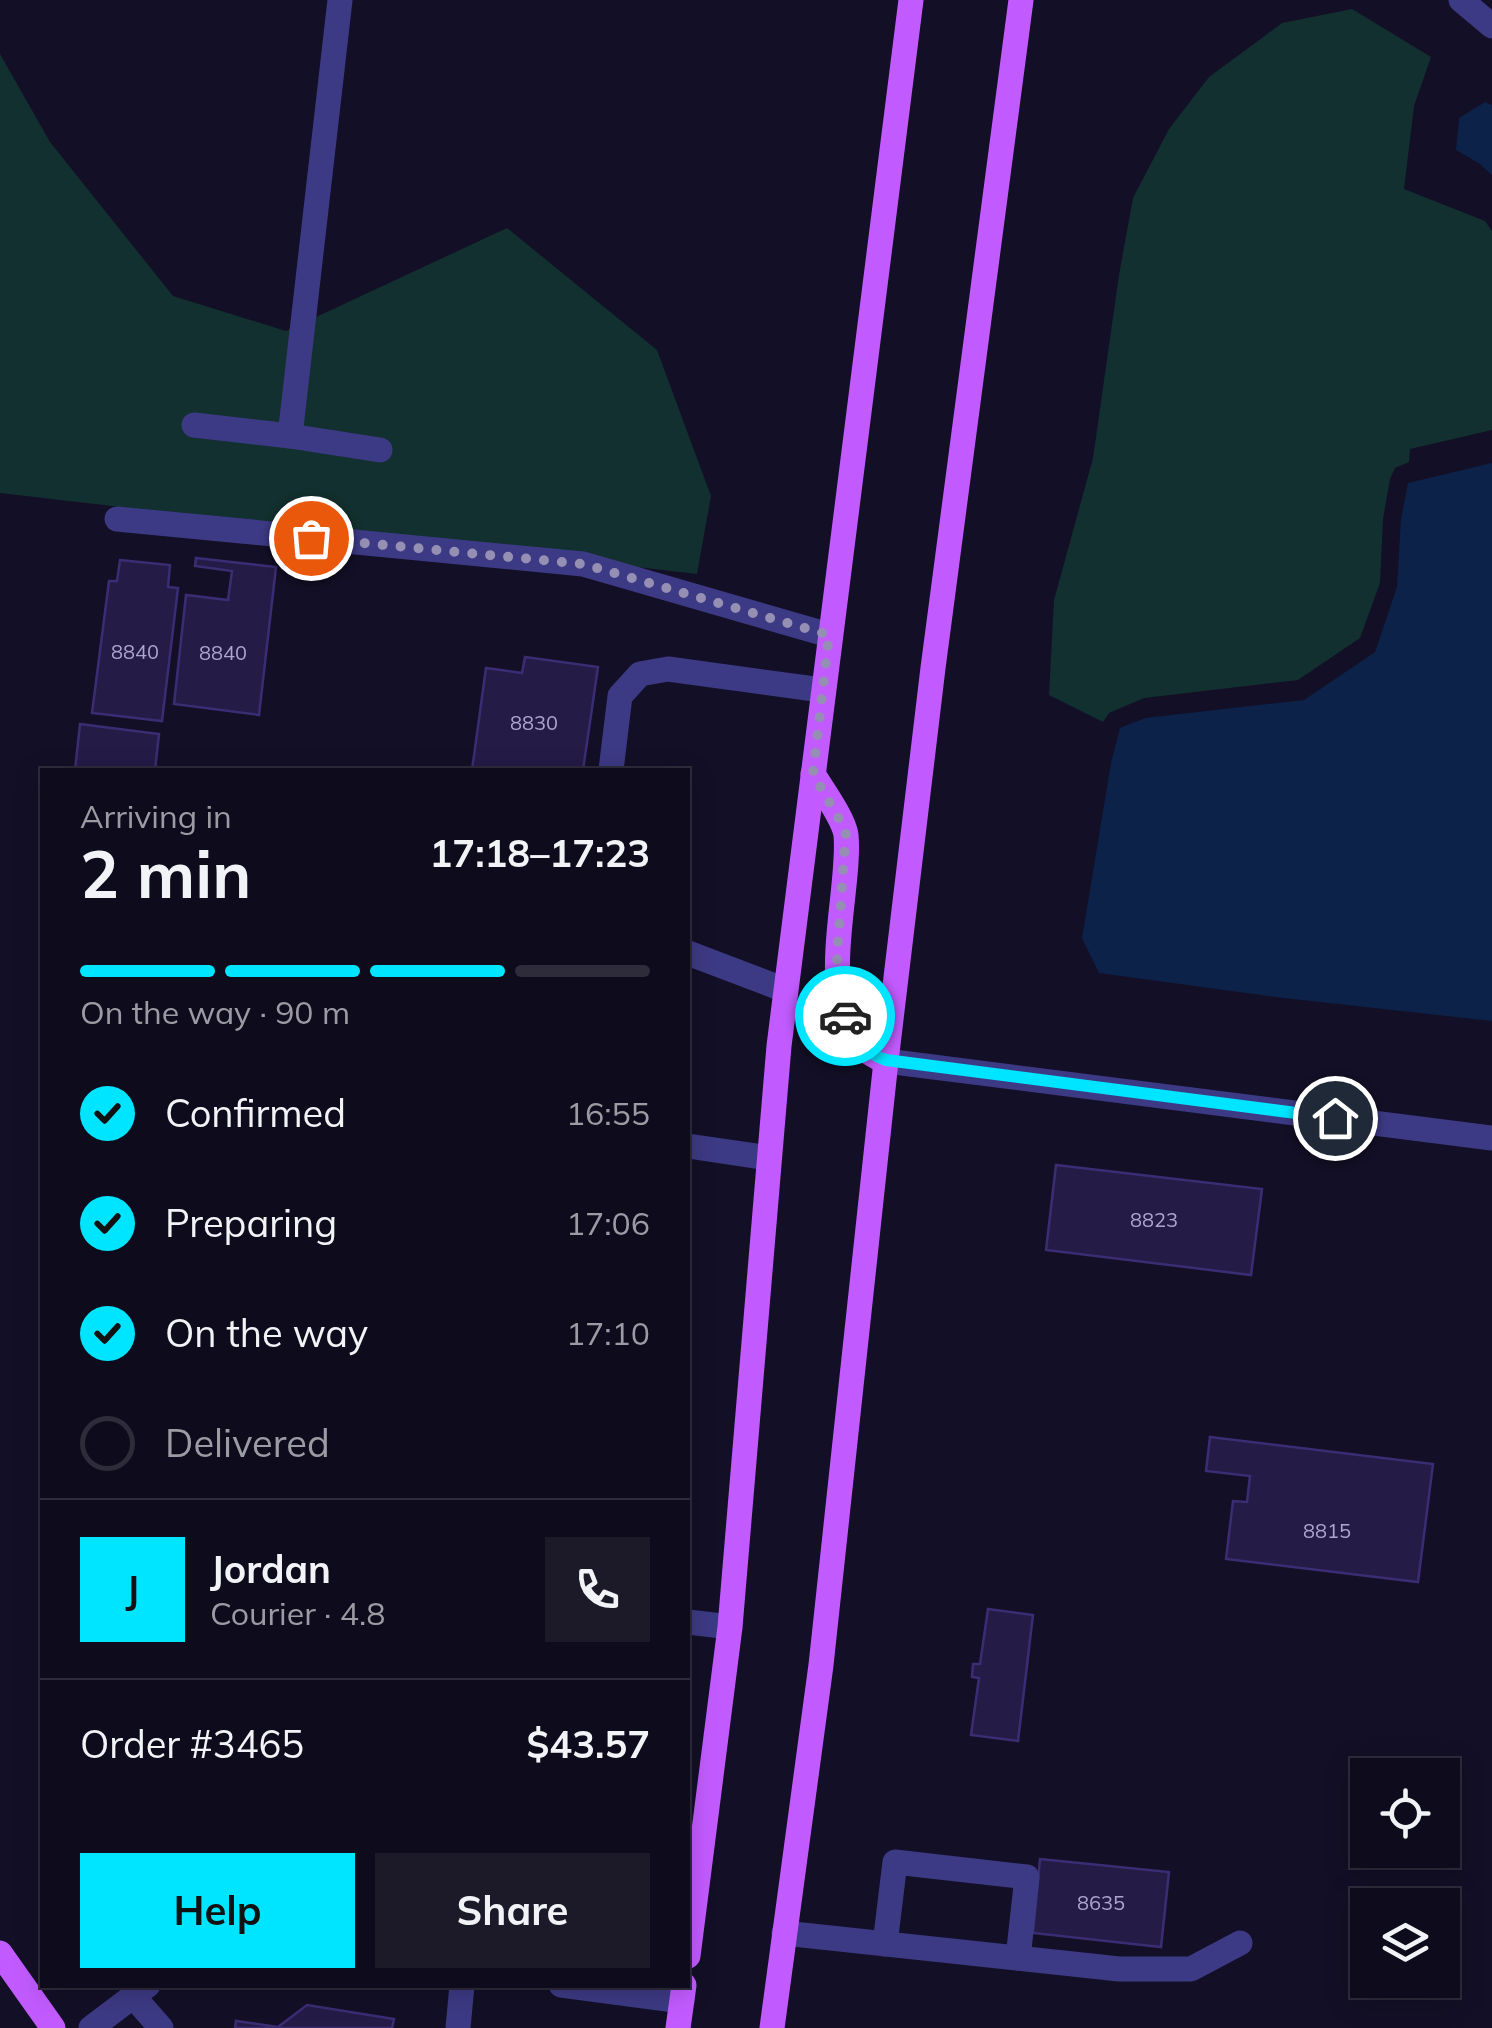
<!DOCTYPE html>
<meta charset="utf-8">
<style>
:root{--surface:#0e0b1c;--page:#1c1929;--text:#f1f3f6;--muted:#9b9ba3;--line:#2e2b3b;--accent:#00e5ff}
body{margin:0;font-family:Mulish,sans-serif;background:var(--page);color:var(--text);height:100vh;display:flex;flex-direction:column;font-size:38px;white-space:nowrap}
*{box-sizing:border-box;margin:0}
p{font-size:32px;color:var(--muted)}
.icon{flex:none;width:55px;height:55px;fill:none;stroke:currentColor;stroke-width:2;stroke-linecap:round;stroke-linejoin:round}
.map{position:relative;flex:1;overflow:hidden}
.panel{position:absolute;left:40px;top:768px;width:650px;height:1220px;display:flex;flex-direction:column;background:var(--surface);border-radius:0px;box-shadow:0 5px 25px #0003,0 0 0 2px var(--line)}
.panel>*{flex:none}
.buttons{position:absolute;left:1350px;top:1758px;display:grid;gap:20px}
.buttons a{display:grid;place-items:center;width:110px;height:110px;border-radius:0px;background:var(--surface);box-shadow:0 5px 25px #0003,0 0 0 2px var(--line);font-size:50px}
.pin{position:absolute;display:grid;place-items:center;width:85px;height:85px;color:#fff;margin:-42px;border:5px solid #fff;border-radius:50%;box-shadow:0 2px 10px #0007}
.courier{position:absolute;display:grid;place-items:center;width:100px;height:100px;margin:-50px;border:8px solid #00e5ff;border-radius:50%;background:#fff;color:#222;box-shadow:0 2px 12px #0007}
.head em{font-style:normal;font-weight:700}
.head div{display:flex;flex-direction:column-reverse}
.head{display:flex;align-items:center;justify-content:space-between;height:170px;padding:0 40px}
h1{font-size:65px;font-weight:700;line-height:75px}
.bar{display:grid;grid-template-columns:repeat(4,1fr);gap:15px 10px;align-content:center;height:120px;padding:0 40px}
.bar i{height:12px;border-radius:8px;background:var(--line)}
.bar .selected{background:var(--accent)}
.bar p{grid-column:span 4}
.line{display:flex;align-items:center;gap:25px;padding:0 40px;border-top:2px solid var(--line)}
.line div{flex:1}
.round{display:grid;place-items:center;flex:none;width:105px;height:105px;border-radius:0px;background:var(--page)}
ol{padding:0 40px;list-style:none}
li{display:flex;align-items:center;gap:30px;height:110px}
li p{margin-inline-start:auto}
li .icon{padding:10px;border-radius:50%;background:var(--accent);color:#111;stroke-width:4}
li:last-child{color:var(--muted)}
li i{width:55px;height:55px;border:5px solid var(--line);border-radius:50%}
.button{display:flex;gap:20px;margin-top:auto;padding:20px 40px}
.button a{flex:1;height:115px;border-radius:0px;background:var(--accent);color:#111;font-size:40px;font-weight:700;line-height:115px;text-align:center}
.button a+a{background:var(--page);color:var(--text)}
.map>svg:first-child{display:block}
.green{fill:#12302f}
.water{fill:#0c2248}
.building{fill:#241b47;stroke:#3b2d73;stroke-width:2.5}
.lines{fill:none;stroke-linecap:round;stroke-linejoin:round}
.minor{stroke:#3d3a85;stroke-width:25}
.major{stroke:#c25bff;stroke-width:25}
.done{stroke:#948fb3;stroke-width:10;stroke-dasharray:0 18}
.route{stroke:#00e5ff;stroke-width:12}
.labels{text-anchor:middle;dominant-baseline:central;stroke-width:8;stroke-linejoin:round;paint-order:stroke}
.number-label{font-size:20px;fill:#aca6d1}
</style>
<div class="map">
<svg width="1492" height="2028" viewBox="0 0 1492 2028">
<rect width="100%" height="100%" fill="#130f26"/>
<g class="green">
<polygon points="1352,9 1431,57 1414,106 1404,189 1485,221 1492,231 1492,430 1410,449 1409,462 1395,468 1390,479 1383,519 1380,583 1360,638 1298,680 1144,698 1109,713 1103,722 1049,695 1054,600 1093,458 1119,275 1133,198 1169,129 1209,77 1282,23"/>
<polygon points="0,54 50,142 173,296 286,331 507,228 657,350 711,496 697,574 0,493"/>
</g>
<g class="water">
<polygon points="1485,102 1492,105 1492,175 1480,164 1456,150 1459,118"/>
<polygon points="1492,463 1492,1021 1275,997 1099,973 1082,938 1111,763 1120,728 1145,718 1304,700 1375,652 1397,587 1401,519 1408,483"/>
</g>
<g class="building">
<polygon points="196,558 276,567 259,715 174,704 186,595 228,600 232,571 195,566"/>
<polygon points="120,560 170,565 168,587 178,588 162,721 92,713 109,581 117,581"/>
<polygon points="525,657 598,667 583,770 472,770 486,668 522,673"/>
<polygon points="80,724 159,734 155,770 75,770"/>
<polygon points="1056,1165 1262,1189 1251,1275 1046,1250"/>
<polygon points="1210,1437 1433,1464 1418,1582 1226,1559 1233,1501 1247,1502 1250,1476 1206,1471"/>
<polygon points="988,1609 1033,1615 1018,1741 971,1735 979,1678 972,1677 973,1664 980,1664"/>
<polygon points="1040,1859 1169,1872 1161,1947 1033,1933"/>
<polygon points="307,2005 394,2019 392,2028 235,2028 236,2021 278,2027"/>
</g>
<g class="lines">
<g class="minor">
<polyline points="1461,0 1492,26"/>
<polyline points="194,425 290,436 340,0"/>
<polyline points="290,436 380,450"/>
<polyline points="117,519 583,564 829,635"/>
<polyline points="611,770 620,696 640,674 668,669 822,690"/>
<polyline points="688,953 785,990"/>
<polyline points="886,1061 1492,1138"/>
<polyline points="688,1146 769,1158"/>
<polyline points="688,1622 730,1627"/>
<polyline points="784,1933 1119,1969 1191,1969 1240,1943"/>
<polyline points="885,1944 895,1862 1027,1877 1018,1958"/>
<polyline points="561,1985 682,2001"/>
<polyline points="133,1996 161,2028"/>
<polyline points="91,2028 148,1985"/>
<polyline points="458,2028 462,1985"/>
</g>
<g class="major">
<path d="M813,774C822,789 844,819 846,835C852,897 804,1033 886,1061"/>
<polyline points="0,1953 53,2028"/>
<polyline points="688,1956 730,1627 779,1046 911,0"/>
<polyline points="678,2028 684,1985"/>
<polyline points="772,2028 821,1665 886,1061 933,668 1021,0"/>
</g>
</g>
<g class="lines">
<polyline class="done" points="311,538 583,564 829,635 813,774 846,831 837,955 839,1004 845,1016"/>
<path class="route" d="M845,1016C854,1038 864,1053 886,1060L1335,1118"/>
</g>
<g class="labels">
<g class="number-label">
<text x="135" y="651">8840</text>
<text x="223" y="652">8840</text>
<text x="534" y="722">8830</text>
<text x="1154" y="1219">8823</text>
<text x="1327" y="1530">8815</text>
<text x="1101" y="1902">8635</text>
</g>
</g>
</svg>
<div class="buttons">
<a><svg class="icon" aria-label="locate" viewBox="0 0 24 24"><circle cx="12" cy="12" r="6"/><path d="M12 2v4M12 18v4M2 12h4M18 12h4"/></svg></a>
<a><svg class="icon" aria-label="layers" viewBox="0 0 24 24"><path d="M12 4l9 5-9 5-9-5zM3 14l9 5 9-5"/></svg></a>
</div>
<div class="pin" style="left:311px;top:538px;background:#ea580c"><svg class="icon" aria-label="bag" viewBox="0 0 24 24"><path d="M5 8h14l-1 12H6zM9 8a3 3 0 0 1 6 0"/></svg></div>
<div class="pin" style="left:1335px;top:1118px;background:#1f2937"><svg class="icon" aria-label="home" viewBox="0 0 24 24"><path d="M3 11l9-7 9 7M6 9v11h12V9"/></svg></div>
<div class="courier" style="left:845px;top:1016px"><svg class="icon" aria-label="car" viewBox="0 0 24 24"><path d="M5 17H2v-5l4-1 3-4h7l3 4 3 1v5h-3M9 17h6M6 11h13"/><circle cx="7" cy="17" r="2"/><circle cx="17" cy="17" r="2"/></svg></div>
<section class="panel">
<div class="head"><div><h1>2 min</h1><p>Arriving in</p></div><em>17:18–17:23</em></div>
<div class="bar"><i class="selected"></i><i class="selected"></i><i class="selected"></i><i></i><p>On the way · 90 m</p></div>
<ol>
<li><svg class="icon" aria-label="check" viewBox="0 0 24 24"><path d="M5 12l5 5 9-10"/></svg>Confirmed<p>16:55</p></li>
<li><svg class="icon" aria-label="check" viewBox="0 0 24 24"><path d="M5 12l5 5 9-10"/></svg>Preparing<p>17:06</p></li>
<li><svg class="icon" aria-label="check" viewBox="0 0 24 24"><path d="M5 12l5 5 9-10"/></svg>On the way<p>17:10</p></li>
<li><i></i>Delivered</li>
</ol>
<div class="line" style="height:180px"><b class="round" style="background:var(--accent);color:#111">J</b><div><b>Jordan</b><p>Courier · 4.8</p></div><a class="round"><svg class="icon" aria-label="phone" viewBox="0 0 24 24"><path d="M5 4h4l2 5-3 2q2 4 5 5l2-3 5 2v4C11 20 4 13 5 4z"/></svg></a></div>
<div class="line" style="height:130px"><div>Order #3465</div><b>$43.57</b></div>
<div class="button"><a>Help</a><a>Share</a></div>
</section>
</div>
